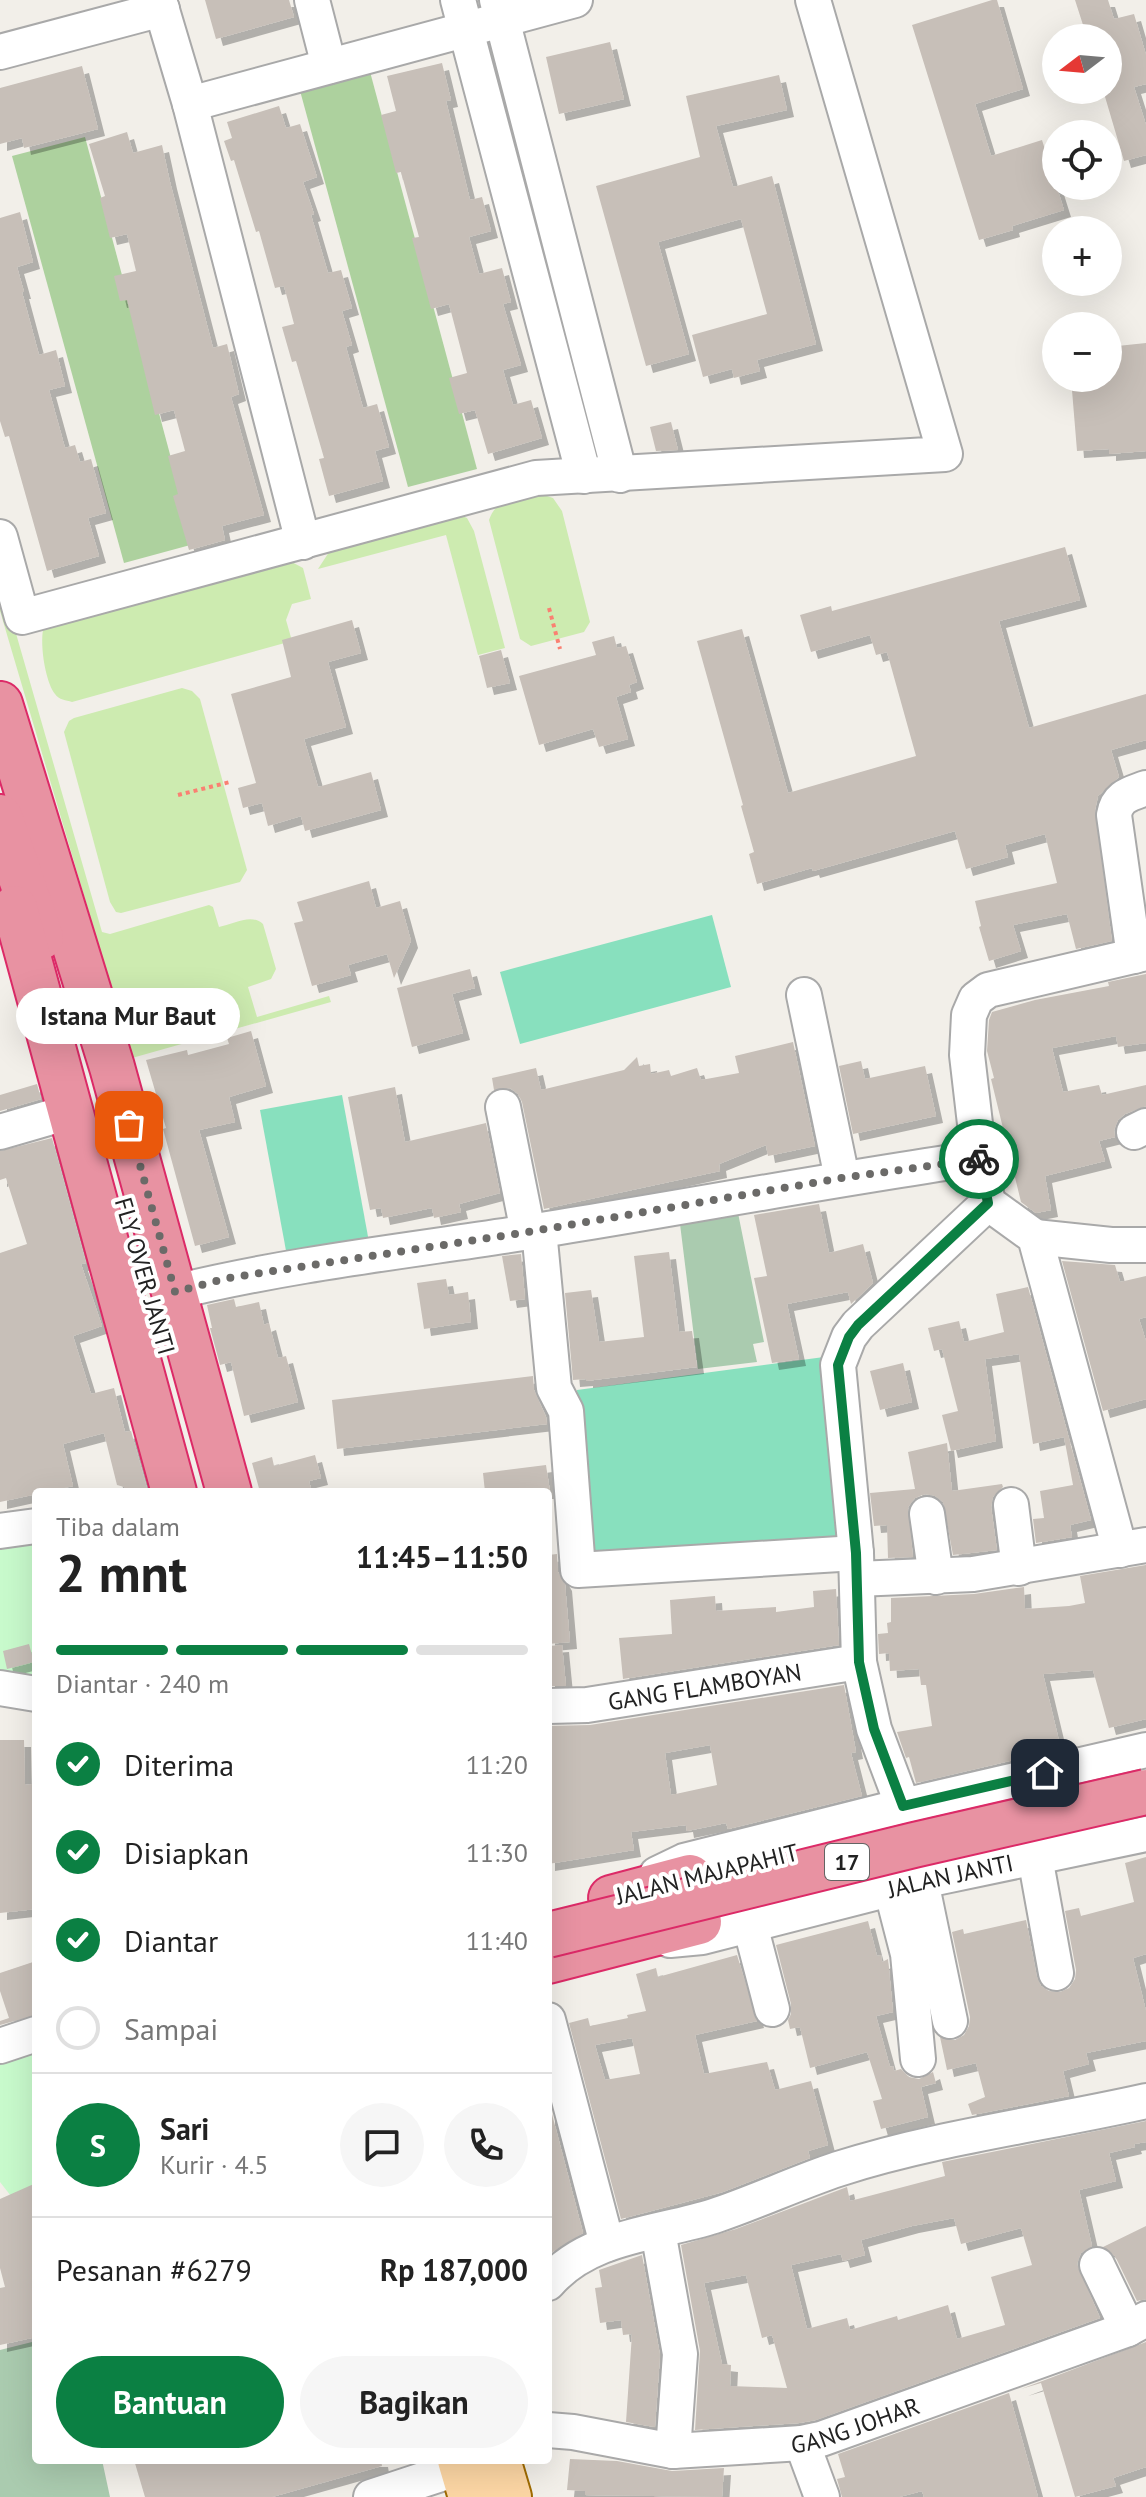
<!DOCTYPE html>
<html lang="id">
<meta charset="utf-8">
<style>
:root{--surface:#fff;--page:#f6f6f6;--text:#222;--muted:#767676;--line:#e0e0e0;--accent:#0b8043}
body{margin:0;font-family:"PT Sans",sans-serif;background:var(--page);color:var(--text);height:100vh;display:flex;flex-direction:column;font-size:30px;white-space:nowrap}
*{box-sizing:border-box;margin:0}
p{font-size:26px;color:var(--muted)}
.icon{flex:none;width:44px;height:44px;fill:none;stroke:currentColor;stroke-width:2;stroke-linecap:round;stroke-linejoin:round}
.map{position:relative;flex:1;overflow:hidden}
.side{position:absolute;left:32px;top:1488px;width:520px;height:976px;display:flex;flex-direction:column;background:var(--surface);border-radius:8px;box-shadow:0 8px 32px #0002}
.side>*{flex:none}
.needle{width:52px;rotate:254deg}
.buttons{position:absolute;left:1042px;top:24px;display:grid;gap:16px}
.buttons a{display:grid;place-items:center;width:80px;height:80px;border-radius:50%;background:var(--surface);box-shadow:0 8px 32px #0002;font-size:40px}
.pin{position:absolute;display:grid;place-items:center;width:68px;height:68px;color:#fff;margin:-34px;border-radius:16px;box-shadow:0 4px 12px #0006}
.courier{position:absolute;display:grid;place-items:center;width:80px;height:80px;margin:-40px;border:6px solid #0b8043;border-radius:50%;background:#fff;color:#222;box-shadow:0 2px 10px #0007}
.bubble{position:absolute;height:56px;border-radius:28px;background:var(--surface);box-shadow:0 8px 32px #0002;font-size:26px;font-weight:800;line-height:56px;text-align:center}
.headline em{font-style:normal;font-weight:800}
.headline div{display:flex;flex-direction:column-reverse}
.headline{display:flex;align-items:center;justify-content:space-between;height:136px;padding:0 24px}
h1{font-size:52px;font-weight:800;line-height:60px}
.bar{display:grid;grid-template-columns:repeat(4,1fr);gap:12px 8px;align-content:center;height:96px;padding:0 24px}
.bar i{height:10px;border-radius:6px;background:var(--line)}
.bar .current{background:var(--accent)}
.bar p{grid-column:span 4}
.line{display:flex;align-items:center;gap:20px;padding:0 24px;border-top:2px solid var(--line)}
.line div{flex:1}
.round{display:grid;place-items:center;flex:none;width:84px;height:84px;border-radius:42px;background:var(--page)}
ol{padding:0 24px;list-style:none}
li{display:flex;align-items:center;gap:24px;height:88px}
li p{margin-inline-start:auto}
li .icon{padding:8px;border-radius:50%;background:var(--accent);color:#fff;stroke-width:4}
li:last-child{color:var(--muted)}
li i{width:44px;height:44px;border:4px solid var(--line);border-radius:50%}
.action{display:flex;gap:16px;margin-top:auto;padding:16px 24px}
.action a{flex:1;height:92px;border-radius:48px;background:var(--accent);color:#fff;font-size:32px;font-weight:800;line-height:92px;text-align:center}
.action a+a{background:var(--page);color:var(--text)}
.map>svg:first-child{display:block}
.grass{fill:#cdebb0}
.forest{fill:#add19e}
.cemetery{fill:#aacbaf}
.park{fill:#c8facc}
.pitch{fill:#88e0be}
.building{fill:#c7bfb8;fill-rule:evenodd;filter:url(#shadow)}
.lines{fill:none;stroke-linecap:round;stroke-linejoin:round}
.minor-casing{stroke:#a9a9a9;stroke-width:38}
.major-casing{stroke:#a06b00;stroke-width:48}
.highway-casing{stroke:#dc2a67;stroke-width:48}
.path{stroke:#fa8072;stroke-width:4;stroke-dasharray:4 4;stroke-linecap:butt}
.minor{stroke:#fff;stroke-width:34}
.major{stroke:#fcd6a4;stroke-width:44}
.highway{stroke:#e892a2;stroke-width:44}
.highway-bridge-casing{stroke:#dc2a67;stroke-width:48;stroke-linecap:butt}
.highway-bridge{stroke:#e892a2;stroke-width:44}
.done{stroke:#6b6a68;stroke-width:8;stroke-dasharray:0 14.4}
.route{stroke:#0b8043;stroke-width:10}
.labels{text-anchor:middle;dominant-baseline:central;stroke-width:8;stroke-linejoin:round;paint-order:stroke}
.shield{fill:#fff;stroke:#646464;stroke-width:2}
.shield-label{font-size:22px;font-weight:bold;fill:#222}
.street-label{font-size:24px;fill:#222;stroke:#fff}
</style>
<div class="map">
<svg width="1146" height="2497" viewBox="0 0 1146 2497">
<defs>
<filter id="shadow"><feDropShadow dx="7" dy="7" stdDeviation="0" flood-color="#0004"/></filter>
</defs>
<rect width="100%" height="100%" fill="#f2efe9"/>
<g class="grass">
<polygon points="491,53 495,53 590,427 585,426 487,55"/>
<path d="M538,493L553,498L562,511L590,622L584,632L531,646L520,639L489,520C497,497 517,497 538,493Z"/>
<polygon points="458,514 467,518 474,531 505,648 478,655 446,535 318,569 333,546"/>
<path d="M288,560L303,568L311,599L292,604L286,620L292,641L72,702C66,700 59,700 55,694C45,681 39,641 44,626Z"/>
<path d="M0,578L102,932L110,934L209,905L213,907L219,927C233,924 252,913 263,924L276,969L271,979L248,987L257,1017L329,996L331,1002L132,1058L0,611Z"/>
<polygon points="182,688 192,691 200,699 247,870 240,882 121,913 116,912 110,902 64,732 69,721 74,718"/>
</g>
<g class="forest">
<polygon points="369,68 477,469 408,487 299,87"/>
<polygon points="85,137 194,544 124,563 12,156"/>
</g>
<g class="cemetery">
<polygon points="738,1213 764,1342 753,1344 757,1362 698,1369 680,1224"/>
<polygon points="36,2341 36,2460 102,2460 110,2497 0,2497 0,2350"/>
</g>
<g class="park">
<polygon points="36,1542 36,1681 0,1675 0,1545"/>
<polygon points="36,2033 36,2200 18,2205 0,2182 0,2044"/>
</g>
<g class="pitch">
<polygon points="712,915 731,987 520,1044 500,972"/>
<polygon points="342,1095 369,1242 287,1256 260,1110"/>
<polygon points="824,1357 844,1541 587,1556 577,1390"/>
</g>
<g class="building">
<polygon points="205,0 289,0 294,17 216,39"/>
<polygon points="992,0 997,0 1023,89 975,104 991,156 1042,140 1064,210 1012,226 1013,230 979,240 912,25"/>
<polygon points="1075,0 1108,0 1114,19 1134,14 1146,55 1146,84 1134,87 1146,125 1146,155 1124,161 1103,90 1108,90 1108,38 1070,38 1069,32 1084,28"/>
<polygon points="610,42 624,99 559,114 546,57"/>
<polygon points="442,63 451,100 446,101 470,200 482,197 491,231 469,237 479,274 502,268 511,302 503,304 521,365 503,370 513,405 531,400 542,438 488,454 475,410 459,414 449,378 467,373 449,304 431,309 412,238 419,237 401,172 396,173 381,115 396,111 387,76"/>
<polygon points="82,66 98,129 24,148 22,138 0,144 0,88"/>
<polygon points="779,75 787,110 716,126 733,187 772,176 816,344 757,360 760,371 734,378 732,369 703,377 692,335 767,314 741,219 658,242 689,354 646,366 596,186 700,157 686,96"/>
<polygon points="279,106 286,128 300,124 317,177 303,182 314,214 311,215 328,273 341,270 352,308 342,311 352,345 346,347 363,408 377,404 389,447 375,451 383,481 329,496 319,459 324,458 296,361 292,362 282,327 294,324 284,286 275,288 259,231 256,232 234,160 231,161 224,141 232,138 227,122"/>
<polygon points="127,132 133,153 162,145 170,182 213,348 227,344 239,394 231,397 264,515 222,526 225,540 189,550 173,496 178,494 168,456 185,451 174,410 155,415 127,300 120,301 114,276 136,271 127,234 110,238 100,198 105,196 89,144"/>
<polygon points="20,212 33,262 17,267 24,292 22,292 39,355 56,350 65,386 49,390 65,448 75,445 80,462 91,459 106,513 88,518 99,556 47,571 9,436 5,437 0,421 0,218"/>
<polygon points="1146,343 1146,451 1109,454 1109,449 1077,451 1071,378 1108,378 1108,347"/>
<polygon points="671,422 678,450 656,451 650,427"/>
<polygon points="1065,547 1080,600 999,621 1029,728 1146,694 1146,740 1111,750 1119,777 1098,796 1095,810 1112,941 1076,949 1067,914 1013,925 1021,951 989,961 979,927 981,926 975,901 1057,883 1045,834 1005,845 1008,857 966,869 955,831 813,871 812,868 757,884 749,854 754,852 741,806 743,805 697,641 742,629 788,793 916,756 887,652 876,655 870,635 811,652 800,615 831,606 832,611"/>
<polygon points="352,620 361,653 328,662 346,727 304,739 318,787 371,772 381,810 305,831 301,816 268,826 262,803 243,808 238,788 256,783 231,694 291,677 282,640"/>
<polygon points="614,636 617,648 626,646 637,682 629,685 631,692 616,697 628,739 599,747 593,729 539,745 519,676 596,655 592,642"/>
<polygon points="501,650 510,683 487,688 479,656"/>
<polygon points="369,881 376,908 400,901 411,941 394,978 387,954 348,965 351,975 312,986 294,923 303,921 297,902"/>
<polygon points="470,969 475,988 452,994 463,1033 412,1047 397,988"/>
<polygon points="1146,974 1146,1043 1118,1047 1116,1036 1052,1048 1063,1092 1099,1085 1102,1095 1146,1085 1146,1106 1125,1114 1118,1120 1114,1130 1115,1137 1099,1141 1105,1161 1045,1176 1051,1210 1036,1213 1021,1202 991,1079 994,1078 987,1051 989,1020 992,1012 1035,1000 1109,986 1108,982"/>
<polygon points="251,1031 266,1086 229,1097 235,1122 199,1130 229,1237 195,1246 163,1129 166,1128 146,1060 187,1050 188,1055 229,1044 227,1038"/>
<polygon points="793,1042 815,1146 768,1156 766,1145 719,1164 720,1171 544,1209 522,1102 518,1094 510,1088 494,1090 492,1078 536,1068 541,1090 624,1070 637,1057 639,1066 650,1064 651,1074 669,1070 671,1076 697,1068 701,1080 739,1073 735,1056"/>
<polygon points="861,1061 865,1079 925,1066 936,1116 853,1134 839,1066"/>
<polygon points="37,1084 41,1099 0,1111 0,1095"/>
<polygon points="395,1087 405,1142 486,1123 500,1193 459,1204 461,1212 434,1218 432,1208 383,1218 381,1208 370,1210 348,1097"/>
<polygon points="52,1138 86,1263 81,1264 102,1326 73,1336 91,1394 114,1388 125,1432 131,1431 148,1492 125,1492 124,1487 117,1485 104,1433 63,1444 73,1486 0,1502 0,1253 27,1244 6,1178 0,1180 0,1151"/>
<polygon points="819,1204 829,1253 863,1244 873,1283 851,1304 848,1292 787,1304 799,1359 772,1363 754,1278 767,1276 754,1215"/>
<polygon points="669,1252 679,1332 692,1331 697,1367 586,1381 586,1379 573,1380 565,1293 591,1290 599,1342 644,1337 634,1256"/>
<polygon points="521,1254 525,1299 510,1301 502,1256"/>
<polygon points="1062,1261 1115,1265 1120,1282 1146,1276 1146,1317 1139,1319 1146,1341 1146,1399 1103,1411"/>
<polygon points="446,1279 449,1295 468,1292 471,1322 424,1329 417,1283"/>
<polygon points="1028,1287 1091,1520 1070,1525 1072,1537 1036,1543 1033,1519 1044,1518 1040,1491 1073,1485 1064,1437 1033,1444 1019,1354 985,1359 996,1441 951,1451 942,1415 958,1411 942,1349 934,1351 928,1328 959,1321 964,1342 1004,1332 996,1294"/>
<polygon points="234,1299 236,1307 259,1302 264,1325 269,1323 278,1358 286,1356 298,1402 244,1416 231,1362 220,1365 210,1328 212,1328 207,1305"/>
<polygon points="903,1363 912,1402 880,1410 870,1371"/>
<polygon points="533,1376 534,1390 546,1417 547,1424 337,1449 332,1400"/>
<polygon points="947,1443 952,1491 1002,1484 1003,1487 993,1497 991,1507 997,1550 953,1555 943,1502 935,1496 925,1494 915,1498 908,1507 913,1557 888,1558 887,1525 874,1526 870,1493 915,1489 908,1452"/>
<polygon points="315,1455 321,1478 309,1481 312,1492 260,1492 252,1463 272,1457 274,1466"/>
<polygon points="546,1465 550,1492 485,1492 483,1473"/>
<polygon points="557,1554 558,1572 565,1584 570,1642 548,1644 548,1555"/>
<polygon points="1146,1565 1146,1719 1109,1728 1093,1670 1043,1674 1061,1749 916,1783 909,1757 906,1758 897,1732 932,1726 926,1685 921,1685 919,1669 890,1671 889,1653 879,1654 878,1634 888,1633 887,1623 891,1622 891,1598 974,1594 1024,1587 1025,1609 1069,1606 1085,1603 1080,1576"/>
<polygon points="836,1589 839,1645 623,1679 619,1638 672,1634 670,1600 715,1596 716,1611 776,1607 776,1612 814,1607 813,1591"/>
<polygon points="29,1644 34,1662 7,1669 3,1651"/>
<polygon points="562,1645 566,1686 548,1686 548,1646"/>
<path d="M844,1685L856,1752L851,1753L862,1796L728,1829L726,1823L687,1831L686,1825L631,1832L634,1850L548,1864V1726L590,1725ZM710,1745L717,1785L671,1795L665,1753Z"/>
<polygon points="0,1740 24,1740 25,1785 33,1784 36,1909 0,1913"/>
<polygon points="1146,1857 1146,1954 1133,1958 1146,2011 1146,2041 1086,2053 1089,2064 1063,2071 1069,2096 972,2115 968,2104 985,2097 976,2063 947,2070 940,2037 955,2040 964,2035 969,2026 970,2017 952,1932 963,1929 964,1934 1026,1920 1037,1977 1041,1986 1049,1991 1060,1992 1069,1988 1075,1979 1076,1970 1065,1911 1079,1908 1081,1916 1134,1902 1125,1863"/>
<polygon points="868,1921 877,1956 881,1955 882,1962 888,1959 893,2012 876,2016 890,2067 893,2066 894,2071 901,2069 909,2077 919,2079 933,2072 936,2083 921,2087 928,2117 881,2129 873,2101 882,2099 867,2052 810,2068 800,2027 790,2029 788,2020 791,2014 791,2004 776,1945"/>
<path d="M737,1955L757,2021L695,2035L704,2074L767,2062L775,2090L811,2081L828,2145L808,2151L810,2158L723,2192L621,2219L569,2023L588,2018L590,2026L628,2018L627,2015L646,2011L636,1974L656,1968L658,1977ZM632,2038L640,2074L605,2080L595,2045Z"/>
<polygon points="36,1961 36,2015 0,2025 0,2021 9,2018 0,1991 0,1973"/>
<polygon points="548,2099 583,2233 548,2255"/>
<path d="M1146,2121V2142L1134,2144L1135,2147L1109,2153L1116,2181L1079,2190L1092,2246L1081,2253L1077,2264L1100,2318L816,2420L799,2423L695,2430L700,2351L681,2245L736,2229L847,2187L850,2201L945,2176L942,2162ZM954,2218L961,2244L1021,2228L1032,2265L991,2277L1005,2325L957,2339L948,2305L898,2320L897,2316L850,2330L847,2318L807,2329L791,2265L841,2254L843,2261L865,2255L861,2240L912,2226ZM746,2275L762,2338L772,2335L787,2388L730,2386L731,2365L722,2364L704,2283Z"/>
<polygon points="36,2183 36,2337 0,2345 0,2288 5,2287 0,2268 0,2199"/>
<polygon points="1146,2226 1146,2299 1137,2301 1115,2256 1103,2247"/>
<polygon points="642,2255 660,2355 655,2427 626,2422 632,2334 623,2335 621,2320 600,2323 595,2288 602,2287 599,2270"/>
<polygon points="1146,2342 1146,2467 1113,2478 1116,2486 1075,2497 1041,2383 1021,2389"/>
<polygon points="1009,2393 1038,2497 924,2497 922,2491 899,2497 842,2497 837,2479 845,2477 838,2454"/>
<polygon points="570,2459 617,2461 672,2471 724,2468 722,2497 585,2495 585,2491 567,2490"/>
<polygon points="134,2460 381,2460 382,2466 272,2497 145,2497"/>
</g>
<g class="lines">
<defs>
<g id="minor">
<polyline points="159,0 190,104 303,542"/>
<polyline points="312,0 329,66"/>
<polyline points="458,0 584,476"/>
<polyline points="497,0 620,475"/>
<polyline points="0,52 162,9"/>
<polyline points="190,104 575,0"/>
<polyline points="0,537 22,617 536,478 945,454 813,0"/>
<path d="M1134,956L1114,815C1117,796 1130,794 1146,788"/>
<polyline points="804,995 842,1178"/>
<polyline points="503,1107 528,1232"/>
<polyline points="0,1132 69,1112"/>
<polyline points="1134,1132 1146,1126"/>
<polyline points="539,1230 554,1388 566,1411 578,1570 856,1553"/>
<polyline points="1035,1237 1111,1245 1146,1245"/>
<path d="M175,1292C289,1264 407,1251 523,1233C675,1209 827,1180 979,1158"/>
<polyline points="1011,1505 1019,1568"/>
<polyline points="927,1514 936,1577"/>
<polyline points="0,1531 36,1526"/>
<polyline points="1120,1550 1035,1237 988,1203 979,1158 967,1055 969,1015 976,999 988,990 1146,953"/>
<polyline points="857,1579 973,1574 1146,1545"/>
<polyline points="0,1688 36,1694"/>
<path id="s1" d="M548,1706L587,1705L859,1662"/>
<polyline points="903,1806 874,1729 859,1662 856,1553 838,1365 849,1337 858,1325 988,1203"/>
<polyline points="1035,1857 1056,1973"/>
<polyline points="657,1874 684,1861 903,1806 1146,1750"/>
<polyline points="921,1881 950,2021"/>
<polyline points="891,1888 908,1954 918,2059"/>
<polyline points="750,1925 772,2009"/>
<path id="s2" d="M670,1940L702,1937L921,1881L1146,1834"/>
<polyline points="548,2020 607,2244"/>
<polyline points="0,2046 36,2034"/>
<polyline points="658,2231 680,2354 673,2451"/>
<polyline points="1097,2265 1128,2329"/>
<path d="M548,2283C589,2235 658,2234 714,2216C756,2202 796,2183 838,2169C938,2137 1044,2124 1146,2101"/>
<path id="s3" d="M548,2430L573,2432L673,2451L802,2443L821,2439L1128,2329L1146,2319"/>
<polyline points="802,2443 822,2497"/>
<polyline points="371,2497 462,2467"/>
</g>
<g id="major">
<polyline points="460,2460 471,2497"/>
<polyline points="498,2460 509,2497"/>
</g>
<g id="highway">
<polyline points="0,704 112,1067 229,1492"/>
<polyline points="0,817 41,937"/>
<polyline points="15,908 174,1492"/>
<polyline points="611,1898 690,1877"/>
<polyline points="548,1961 699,1922"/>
</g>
</defs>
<use href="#minor" class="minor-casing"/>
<use href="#major" class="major-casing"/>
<use href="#highway" class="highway-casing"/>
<g class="path">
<polyline points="549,608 560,649"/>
<polyline points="178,795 230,782"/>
</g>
<use href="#minor" class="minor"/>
<use href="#major" class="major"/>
<use href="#highway" class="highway"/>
<defs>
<polyline id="highway-bridge" points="548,1935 914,1845 1146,1792"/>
</defs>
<use href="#highway-bridge" class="highway-bridge-casing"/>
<use href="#highway-bridge" class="highway-bridge"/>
</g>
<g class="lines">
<polyline class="done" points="129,1125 175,1292 228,1278 528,1232 842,1178 979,1159"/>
<polyline class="route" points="979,1159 988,1203 858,1325 849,1337 838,1365 856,1553 859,1662 874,1729 903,1806 1045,1773"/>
</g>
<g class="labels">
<rect class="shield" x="825" y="1844" width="44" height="36" rx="6"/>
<g class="shield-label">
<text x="847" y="1862">17</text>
</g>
<g class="street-label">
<text transform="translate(145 1276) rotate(74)">FLY OVER JANTI</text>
<text stroke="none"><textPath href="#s1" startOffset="158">GANG FLAMBOYAN</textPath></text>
<text transform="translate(707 1874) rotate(-14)">JALAN MAJAPAHIT</text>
<text stroke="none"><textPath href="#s2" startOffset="288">JALAN JANTI</textPath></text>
<text stroke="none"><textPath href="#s3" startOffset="312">GANG JOHAR</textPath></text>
</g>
</g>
</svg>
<div class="buttons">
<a><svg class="needle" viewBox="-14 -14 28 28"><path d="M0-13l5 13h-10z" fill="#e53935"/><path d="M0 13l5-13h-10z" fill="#767676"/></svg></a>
<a><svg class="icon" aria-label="locate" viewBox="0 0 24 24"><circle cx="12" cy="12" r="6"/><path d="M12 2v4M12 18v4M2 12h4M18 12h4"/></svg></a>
<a>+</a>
<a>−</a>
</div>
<div class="pin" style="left:129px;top:1125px;background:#ea580c"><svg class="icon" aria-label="bag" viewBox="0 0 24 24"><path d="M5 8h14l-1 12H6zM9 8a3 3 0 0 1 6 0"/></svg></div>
<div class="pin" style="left:1045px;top:1773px;background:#1f2937"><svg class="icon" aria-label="home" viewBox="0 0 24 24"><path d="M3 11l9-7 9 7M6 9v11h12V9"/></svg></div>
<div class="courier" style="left:979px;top:1159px"><svg class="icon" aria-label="bike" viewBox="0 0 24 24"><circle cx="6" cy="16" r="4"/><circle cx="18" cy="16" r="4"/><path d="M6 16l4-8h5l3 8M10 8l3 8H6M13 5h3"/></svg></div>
<div class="bubble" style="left:16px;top:988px;width:224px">Istana Mur Baut</div>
<section class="side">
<div class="headline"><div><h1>2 mnt</h1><p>Tiba dalam</p></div><em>11:45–11:50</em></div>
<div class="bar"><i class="current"></i><i class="current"></i><i class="current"></i><i></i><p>Diantar · 240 m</p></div>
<ol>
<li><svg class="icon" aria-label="check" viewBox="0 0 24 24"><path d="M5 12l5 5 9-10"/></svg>Diterima<p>11:20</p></li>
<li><svg class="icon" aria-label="check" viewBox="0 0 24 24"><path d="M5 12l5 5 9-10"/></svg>Disiapkan<p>11:30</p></li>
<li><svg class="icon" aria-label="check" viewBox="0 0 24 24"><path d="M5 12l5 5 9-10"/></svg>Diantar<p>11:40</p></li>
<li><i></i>Sampai</li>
</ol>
<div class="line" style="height:144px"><b class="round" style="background:var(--accent);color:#fff">S</b><div><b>Sari</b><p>Kurir · 4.5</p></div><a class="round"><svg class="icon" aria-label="chat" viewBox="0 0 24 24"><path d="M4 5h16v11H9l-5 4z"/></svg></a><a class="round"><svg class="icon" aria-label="phone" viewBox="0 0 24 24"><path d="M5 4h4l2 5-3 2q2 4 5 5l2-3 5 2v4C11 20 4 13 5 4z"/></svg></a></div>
<div class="line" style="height:104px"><div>Pesanan #6279</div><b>Rp 187,000</b></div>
<div class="action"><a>Bantuan</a><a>Bagikan</a></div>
</section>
</div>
